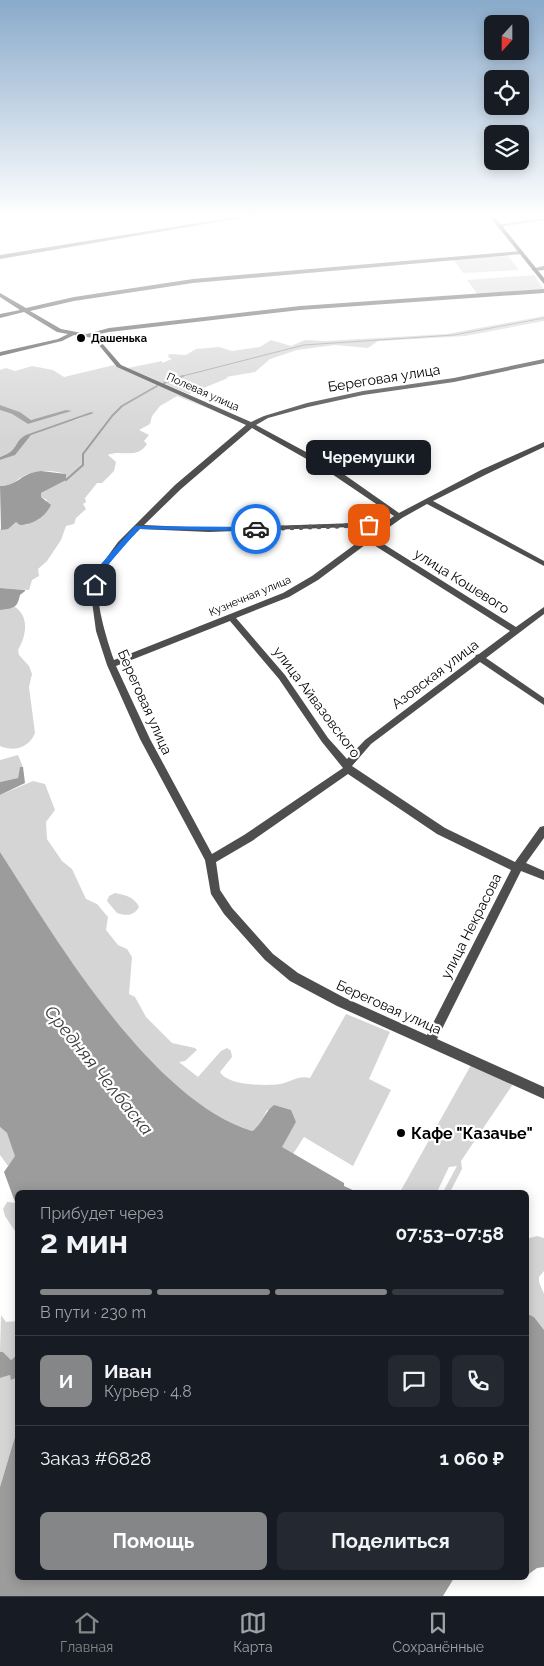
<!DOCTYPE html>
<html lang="ru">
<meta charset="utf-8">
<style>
:root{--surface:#171b24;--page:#242831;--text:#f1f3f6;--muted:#9ea1a6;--line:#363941;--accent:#858687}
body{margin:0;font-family:Raleway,sans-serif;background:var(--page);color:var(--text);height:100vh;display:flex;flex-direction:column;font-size:19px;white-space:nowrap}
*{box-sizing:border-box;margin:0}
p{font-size:16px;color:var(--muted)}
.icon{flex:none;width:28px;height:28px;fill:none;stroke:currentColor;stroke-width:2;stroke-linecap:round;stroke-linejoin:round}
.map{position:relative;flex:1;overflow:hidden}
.sheet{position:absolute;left:15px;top:1190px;width:514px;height:390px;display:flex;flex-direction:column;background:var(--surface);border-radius:8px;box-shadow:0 2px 12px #0003}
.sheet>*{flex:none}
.needle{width:32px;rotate:201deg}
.controls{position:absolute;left:484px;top:15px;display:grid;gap:10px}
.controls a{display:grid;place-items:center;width:45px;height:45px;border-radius:8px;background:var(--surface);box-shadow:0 2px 12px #0003;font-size:25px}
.pin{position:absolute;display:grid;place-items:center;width:42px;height:42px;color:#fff;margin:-21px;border-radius:10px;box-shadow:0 2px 8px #0006}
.courier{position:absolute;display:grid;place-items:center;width:50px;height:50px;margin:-25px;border:4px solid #1a73e8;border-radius:50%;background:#fff;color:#222;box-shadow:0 1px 6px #0007}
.bubble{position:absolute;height:35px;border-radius:8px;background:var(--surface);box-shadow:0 2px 12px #0003;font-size:16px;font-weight:700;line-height:35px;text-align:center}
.summary em{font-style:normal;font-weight:700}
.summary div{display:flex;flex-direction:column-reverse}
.summary{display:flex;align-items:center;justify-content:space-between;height:85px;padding:0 25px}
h1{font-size:32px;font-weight:700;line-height:38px}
.bar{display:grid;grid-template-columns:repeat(4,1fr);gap:8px 5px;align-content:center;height:60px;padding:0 25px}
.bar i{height:6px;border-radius:4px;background:var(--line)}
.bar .on{background:var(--accent)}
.bar p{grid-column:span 4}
.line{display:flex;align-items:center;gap:12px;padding:0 25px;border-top:1px solid var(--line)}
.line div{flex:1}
.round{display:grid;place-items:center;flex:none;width:52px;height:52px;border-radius:8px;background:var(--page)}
.action{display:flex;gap:10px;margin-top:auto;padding:10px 25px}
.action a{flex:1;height:58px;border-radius:8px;background:var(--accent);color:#fff;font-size:20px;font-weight:700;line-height:58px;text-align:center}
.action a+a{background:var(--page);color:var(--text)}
.dock{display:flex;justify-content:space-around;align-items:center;height:70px;border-top:1px solid var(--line);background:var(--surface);font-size:14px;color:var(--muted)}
.dock a{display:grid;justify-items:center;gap:2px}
.dock .on{color:var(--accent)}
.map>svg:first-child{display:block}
.green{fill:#d5d5d5}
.water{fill:#9c9c9c}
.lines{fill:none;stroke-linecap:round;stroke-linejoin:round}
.stream-far1{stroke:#9c9c9c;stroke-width:1}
.stream{stroke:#9c9c9c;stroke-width:2}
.street{fill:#4e4e4e;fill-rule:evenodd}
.secondary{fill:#1b1b1b;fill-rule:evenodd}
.route{fill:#1a73e8}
.done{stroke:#595959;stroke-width:5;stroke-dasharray:0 9}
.poi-dot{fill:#000;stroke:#fff;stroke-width:2}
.labels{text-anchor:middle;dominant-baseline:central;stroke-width:4.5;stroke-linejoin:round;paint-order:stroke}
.far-poi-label{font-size:11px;font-weight:bold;fill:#000;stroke:#fff;text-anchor:start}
.far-street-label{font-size:11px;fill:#000;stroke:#fff}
.street-label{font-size:14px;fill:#000;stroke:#fff}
.near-poi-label{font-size:16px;font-weight:bold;fill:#000;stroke:#fff;text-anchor:start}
.near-water-label{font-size:18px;font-style:italic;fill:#3d3d3d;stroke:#fff}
</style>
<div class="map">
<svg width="544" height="1596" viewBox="0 0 544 1596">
<rect width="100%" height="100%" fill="#fff"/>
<g class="green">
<polygon points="508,256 519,270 463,273 453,259"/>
<polygon points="534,275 544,290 478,295 467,280"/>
<polygon points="544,316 544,321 465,336 378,341 368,348 335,345 297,350 270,359 255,372 226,377 228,378 189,394 128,368 162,361 162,363 172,359 168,357 169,354 186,355 196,349 219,347 232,351 260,347 271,340 291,346 305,340 325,341 447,334"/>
<path d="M114,365L209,409L177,396L160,406L152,416L150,424L139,430L149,435L144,441L147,444C137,460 120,449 108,455L116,462L114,471L102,483H97L85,498L86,502L83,504L86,509L76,518L74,524L66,526L61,540L47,561L38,569L39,576L32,580L29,590L0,588V528L1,530L15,522L26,525L39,519L47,500L41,497V493L65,480L66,474C52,470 35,469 22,477C12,483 13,485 0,486V460C22,454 16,448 30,436C43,426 72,424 89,414C68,424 44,428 23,439C14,443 18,451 0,457V410L12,414L28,424L72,411L31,420L20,412L0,405V370L6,368L15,371L32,366L53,370L64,377Z"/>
<path d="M15,607C30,617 26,637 18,650L19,655L29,666L32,674L29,687L35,733C29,748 14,752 0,746V610Z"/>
<polygon points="18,755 23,767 20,768 18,778 0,782 0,760"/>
<path d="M33,781L45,784L55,810L46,822L47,839L62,861L72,869L86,899L97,904L108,917L106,930L118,945L127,949L132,957L129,994L135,997L146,1017L172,1043L195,1048L197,1050L185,1061L179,1062L198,1077L221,1051L227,1048L231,1051L232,1057L220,1072C228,1086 266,1086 280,1084C291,1082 298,1075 310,1078L346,1014L390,1032L369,1079L391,1090L353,1166L304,1137L293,1154L281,1147L296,1122L267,1110L258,1127L252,1131C164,1104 80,978 32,903C25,891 3,863 0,852C0,839 0,809 0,795Z"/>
<path d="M115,893C126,895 134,897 139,907C134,916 126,916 117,913L107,901L109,896Z"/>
<polygon points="471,1065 513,1084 461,1161 462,1169 450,1192 443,1192 457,1166 449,1167 437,1192 400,1192"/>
<polygon points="0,1127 7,1133 15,1153 15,1157 8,1166 0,1155"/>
<polygon points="7,1202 17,1203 17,1234 5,1216 3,1209"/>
<polygon points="537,1236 544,1238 544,1271 539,1277 539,1282 544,1294 544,1330 534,1317 526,1313 526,1239"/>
<polygon points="1,1315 6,1322 17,1321 17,1355 11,1360 3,1352 0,1352"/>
<polygon points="10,1375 12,1380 17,1378 17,1430 0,1487 0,1378"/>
</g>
<g class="water">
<polygon points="0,405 20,412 31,420 66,410 72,411 28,424 12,414 0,410"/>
<path d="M91,412L94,413L31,435L15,455L0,460V457C19,451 13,442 26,435Z"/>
<path d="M41,471L66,474V480L41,493V497L51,505C45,517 33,525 20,525L16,522L8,529L1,530L0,486C20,485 20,473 41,471Z"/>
<path d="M0,588L25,590V591L20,595C17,608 15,608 0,610Z"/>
<polygon points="20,767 23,767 25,783 0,795 0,782 18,778"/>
<path d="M0,852C56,939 150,1099 252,1131C262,1125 264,1112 274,1105L291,1110L296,1122L282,1147L344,1183V1186L357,1192H44L41,1190L37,1192H18L17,1203L15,1202L4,1172L15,1156L7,1133L0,1127Z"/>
<polygon points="526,1313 534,1317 544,1330 544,1567 537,1568 526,1576"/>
<polygon points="0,1352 3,1352 11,1360 17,1355 17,1378 11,1380 10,1375 0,1378"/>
<polygon points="17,1430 18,1578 454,1578 443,1596 0,1596 0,1487"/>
</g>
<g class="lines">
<polyline class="stream-far1" points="179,377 304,345 454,335 544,318"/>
<g class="stream">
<polyline points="164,383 183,376"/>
<polyline points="66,480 83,465 83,454 112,416 122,406 157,386"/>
</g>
<g class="street">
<polygon points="235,217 246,217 0,259 0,255"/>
<polygon points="544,218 544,220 499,227 496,225"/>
<path d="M521,251L524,253L523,254L193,283L74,301L30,311L61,329L87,334L109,328L300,306L544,289V293L300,310L109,332L95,335L121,365L251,422L264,416L307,403L363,391L454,378L544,359V363L454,382L363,395L308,407L268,418L256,425L332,466L399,513L481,470L544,442V447L487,474L433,501L544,561V566L427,504L402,518L374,538L516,627L544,607V614L486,658L544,698V705L480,662L371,744L352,766L445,828L515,862L540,827L544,826V838L526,863L544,871V880L521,871L437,1039L544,1087V1099L337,1006L290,981L265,960L224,914L211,894L205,860L140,739L107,665L96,631L91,594V585L97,571L118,542L175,485L246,425L117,367L93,338L74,335L62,341L0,356V352L58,339L68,334L57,332L24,312L0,318V314L20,310L0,297V293L26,308L74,297L193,279ZM252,428L326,470L394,516L386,522L209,528L144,525L181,489ZM380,526L312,576L283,593L114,660C108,643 95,603 99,585C103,566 126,543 140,529L209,532ZM369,542L510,631L479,654L476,655L475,657L365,740L347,759L328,738L285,675L236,618L289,597L318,580ZM230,621L279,679L322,742L343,768L244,835L212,854L150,739L116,666ZM348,774L437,834L511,870L427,1035L345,998L298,973L273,954L232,908L220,890L216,862L252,841Z"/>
<polygon points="544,266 544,270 534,271 531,269"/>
</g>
<polygon class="secondary" points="490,217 495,217 544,278 544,284"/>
</g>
<linearGradient id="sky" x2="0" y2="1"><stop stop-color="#89aaca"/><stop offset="0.49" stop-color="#fff"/><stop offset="1" stop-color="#fff" stop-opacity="0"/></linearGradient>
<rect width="544" height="440" fill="url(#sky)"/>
<polygon class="route" points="135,526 256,527 259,529 256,531 139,529 107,566 97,587 93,587 101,564"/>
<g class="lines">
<polyline class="done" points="256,529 369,525"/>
</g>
<g class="poi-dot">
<circle cx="81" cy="338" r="5"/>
<circle cx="401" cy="1133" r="5"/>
</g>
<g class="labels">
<g class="far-poi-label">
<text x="91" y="338">Дашенька</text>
</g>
<g class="far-street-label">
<text transform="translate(203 392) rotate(24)">Полевая улица</text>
<text transform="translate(250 596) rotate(-23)">Кузнечная улица</text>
</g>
<g class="street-label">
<text transform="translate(384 378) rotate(-9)">Береговая улица</text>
<text transform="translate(462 581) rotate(32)">улица Кошевого</text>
<text transform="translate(435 674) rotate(-37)">Азовская улица</text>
<text transform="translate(145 702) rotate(66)">Береговая улица</text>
<text transform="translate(317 702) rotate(53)">улица Айвазовского</text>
<text transform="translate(471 926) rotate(-63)">улица Некрасова</text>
<text transform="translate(389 1007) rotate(24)">Береговая улица</text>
</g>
<g class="near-poi-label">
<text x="411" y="1133">Кафе "Казачье"</text>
</g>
<g class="near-water-label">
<text transform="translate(99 1070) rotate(51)">Средняя Челбаска</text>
</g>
</g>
</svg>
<div class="controls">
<a><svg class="needle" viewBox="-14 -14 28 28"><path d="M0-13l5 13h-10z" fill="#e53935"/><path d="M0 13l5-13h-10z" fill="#9ea1a6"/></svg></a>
<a><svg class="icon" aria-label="locate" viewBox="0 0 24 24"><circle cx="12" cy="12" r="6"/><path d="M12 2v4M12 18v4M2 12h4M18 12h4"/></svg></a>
<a><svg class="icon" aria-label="layers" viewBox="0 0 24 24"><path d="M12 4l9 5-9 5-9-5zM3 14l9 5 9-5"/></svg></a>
</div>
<div class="pin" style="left:369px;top:525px;background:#ea580c"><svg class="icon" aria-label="bag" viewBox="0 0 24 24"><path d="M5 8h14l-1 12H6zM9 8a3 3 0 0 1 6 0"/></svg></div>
<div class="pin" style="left:95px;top:585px;background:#1f2937"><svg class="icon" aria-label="home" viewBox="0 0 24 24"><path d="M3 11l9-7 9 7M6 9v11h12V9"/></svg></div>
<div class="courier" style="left:256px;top:529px"><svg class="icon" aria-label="car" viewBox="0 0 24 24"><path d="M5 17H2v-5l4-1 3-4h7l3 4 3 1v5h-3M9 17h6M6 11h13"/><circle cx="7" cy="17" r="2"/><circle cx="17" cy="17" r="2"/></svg></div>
<div class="bubble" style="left:306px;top:440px;width:125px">Черемушки</div>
<section class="sheet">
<div class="summary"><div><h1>2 мин</h1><p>Прибудет через</p></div><em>07:53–07:58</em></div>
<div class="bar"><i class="on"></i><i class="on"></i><i class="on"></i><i></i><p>В пути · 230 m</p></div>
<div class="line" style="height:90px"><b class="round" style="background:var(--accent);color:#fff">И</b><div><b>Иван</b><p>Курьер · 4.8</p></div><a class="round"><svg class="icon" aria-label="chat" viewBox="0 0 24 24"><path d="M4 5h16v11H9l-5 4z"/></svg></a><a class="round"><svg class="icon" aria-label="phone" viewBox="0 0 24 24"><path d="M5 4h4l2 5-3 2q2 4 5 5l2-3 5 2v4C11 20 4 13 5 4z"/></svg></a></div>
<div class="line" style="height:65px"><div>Заказ #6828</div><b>1 060 ₽</b></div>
<div class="action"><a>Помощь</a><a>Поделиться</a></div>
</section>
</div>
<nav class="dock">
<a class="on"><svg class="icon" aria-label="home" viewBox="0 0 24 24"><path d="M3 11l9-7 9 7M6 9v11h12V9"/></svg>Главная</a>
<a><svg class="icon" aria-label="map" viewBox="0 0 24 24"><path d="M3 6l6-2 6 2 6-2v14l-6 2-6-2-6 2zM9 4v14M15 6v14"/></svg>Карта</a>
<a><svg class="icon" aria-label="saved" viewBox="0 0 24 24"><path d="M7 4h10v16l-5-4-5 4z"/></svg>Сохранённые</a>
</nav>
